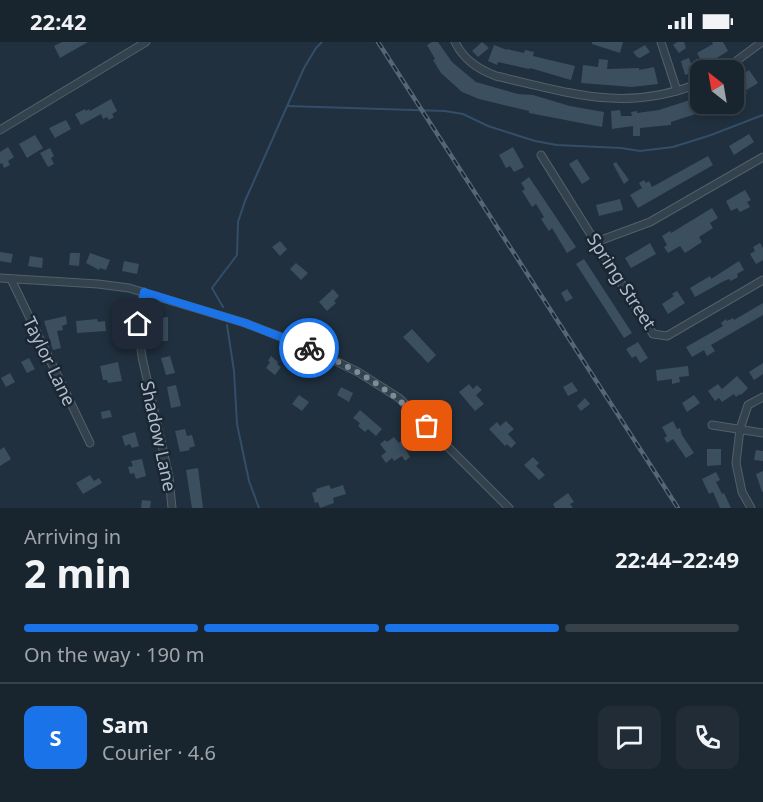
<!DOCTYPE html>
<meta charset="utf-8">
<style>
:root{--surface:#18242e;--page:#212c36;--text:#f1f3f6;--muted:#9fa4aa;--line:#36414a;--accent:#1a73e8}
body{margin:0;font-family:"Noto Sans",sans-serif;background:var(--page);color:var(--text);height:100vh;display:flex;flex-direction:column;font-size:22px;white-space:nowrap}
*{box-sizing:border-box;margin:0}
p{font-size:20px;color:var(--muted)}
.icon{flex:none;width:33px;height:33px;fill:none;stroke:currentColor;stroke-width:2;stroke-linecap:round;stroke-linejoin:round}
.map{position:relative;height:466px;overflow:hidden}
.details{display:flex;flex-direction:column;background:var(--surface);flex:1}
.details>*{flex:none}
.needle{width:39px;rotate:329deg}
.buttons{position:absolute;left:690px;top:18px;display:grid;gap:12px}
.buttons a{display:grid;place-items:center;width:54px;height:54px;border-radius:12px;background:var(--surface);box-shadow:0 3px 9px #0003,0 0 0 2px var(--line);font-size:30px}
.pin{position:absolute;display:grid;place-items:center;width:51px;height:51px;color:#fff;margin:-26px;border-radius:12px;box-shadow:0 3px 9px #0006}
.courier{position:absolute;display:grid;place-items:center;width:60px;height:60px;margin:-30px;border:4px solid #1a73e8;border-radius:50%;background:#fff;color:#222;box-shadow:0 2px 8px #0007}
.head em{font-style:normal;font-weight:700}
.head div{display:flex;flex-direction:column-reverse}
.head{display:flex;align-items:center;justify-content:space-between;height:102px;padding:0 24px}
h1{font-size:39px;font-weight:700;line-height:45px}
.bar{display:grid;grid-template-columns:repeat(4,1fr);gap:9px 6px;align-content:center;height:72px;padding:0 24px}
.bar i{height:8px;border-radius:4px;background:var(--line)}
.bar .active{background:var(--accent)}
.bar p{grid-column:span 4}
.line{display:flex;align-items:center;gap:15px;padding:0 24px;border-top:2px solid var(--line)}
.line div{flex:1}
.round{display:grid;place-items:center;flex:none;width:63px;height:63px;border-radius:12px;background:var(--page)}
.status{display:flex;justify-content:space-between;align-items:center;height:42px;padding:0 30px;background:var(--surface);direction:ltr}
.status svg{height:16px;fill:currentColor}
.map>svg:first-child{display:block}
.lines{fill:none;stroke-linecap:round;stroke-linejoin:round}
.stream{stroke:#324e68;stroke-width:2}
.building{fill:#3c4f5e}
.minor-casing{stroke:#535f6c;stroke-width:9}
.minor{stroke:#34424e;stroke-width:7}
.rail-casing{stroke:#566676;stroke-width:4.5}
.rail{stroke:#1a2733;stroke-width:2;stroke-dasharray:7;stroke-linecap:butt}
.done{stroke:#7e8b99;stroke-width:6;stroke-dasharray:0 10.8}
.route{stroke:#1a73e8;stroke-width:8}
.labels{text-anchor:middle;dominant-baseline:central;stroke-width:5;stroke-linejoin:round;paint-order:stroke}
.street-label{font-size:18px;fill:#b0bcca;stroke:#1a2733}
</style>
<div class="status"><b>22:42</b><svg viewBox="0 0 49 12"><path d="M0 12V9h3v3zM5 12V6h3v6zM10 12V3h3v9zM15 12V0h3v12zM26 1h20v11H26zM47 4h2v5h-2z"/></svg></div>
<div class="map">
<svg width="763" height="466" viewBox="0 0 763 466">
<rect width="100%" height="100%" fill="#20303e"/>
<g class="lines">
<g class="stream">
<polyline points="287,64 445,69 463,72 488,84 535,99 557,103 621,106 640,109 673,105 711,93 763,73"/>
<polyline points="223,265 212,246 237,213 238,180 245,159 304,26 316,6 322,0"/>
<polyline points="227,283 234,329 237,382 249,439 259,466"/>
</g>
</g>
<g class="building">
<polygon points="62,0 88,0 60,16 54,4"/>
<polygon points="432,0 438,0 452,20 476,40 518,52 533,53 570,64 604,70 602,85 529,71 529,69 479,57 462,50 441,31 433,18 435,17 427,3"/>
<polygon points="482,0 489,6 478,15 472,9"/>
<polygon points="592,0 623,0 620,11 592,2"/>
<polygon points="677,0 684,0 686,6 679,11 673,3"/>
<polygon points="712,0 723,0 728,9 704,24 697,11 713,2"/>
<polygon points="494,3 507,8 507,7 524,11 525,8 534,10 533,14 575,24 571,38 530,26 529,27 498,20 497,23 488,19"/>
<polygon points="645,3 650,10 640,16 637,15 633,10"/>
<polygon points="689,16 694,30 685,33 681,19"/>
<polygon points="599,17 608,18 607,27 639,26 639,28 654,25 658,42 632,45 581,41 583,23 598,25"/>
<polygon points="749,28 758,41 745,49 747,51 739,56 734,48 734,38"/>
<polygon points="696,56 698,62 725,62 710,70 708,68 671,80 671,83 640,86 640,94 633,94 633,84 612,87 611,69 620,68 621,74 632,74 631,70 637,69 637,71 659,68"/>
<polygon points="111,57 117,69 112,72 114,75 109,78 107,75 103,77 101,72 81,83 75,72 85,67 86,69 89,67 90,69"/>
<polygon points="66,78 71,87 55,96 49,86"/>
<polygon points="749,92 754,100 734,113 729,104"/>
<polygon points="35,93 43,106 27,116 19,102"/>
<polygon points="8,105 14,115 8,119 10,123 4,126 2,121 0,122 0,110"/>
<polygon points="513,105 524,125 514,130 510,124 506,126 499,113"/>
<polygon points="50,106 54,114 51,116 54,122 48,125 40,111"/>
<polygon points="708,114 713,123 638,166 630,153 642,146 639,141 644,138 646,141 649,139 652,145"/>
<polygon points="577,117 590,137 582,142 569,122"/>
<polygon points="616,120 629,138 624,142 613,122"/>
<polygon points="529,135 576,205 567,211 552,186 549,189 541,177 544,175 536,162 532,165 522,149 525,147 521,141"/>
<polygon points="745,148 751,158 747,160 750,165 740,170 737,166 731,169 726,159"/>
<polygon points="620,157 623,168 599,174 596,163"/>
<polygon points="712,166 718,176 710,181 713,186 699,195 702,200 685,211 680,204 668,211 664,205 667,203 662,194 670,189 671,191"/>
<polygon points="280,199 287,207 280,214 272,205"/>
<polygon points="650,201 656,212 631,226 625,216"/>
<polygon points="760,201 763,206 763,218 756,222 750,212 755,209 753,205"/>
<polygon points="0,210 13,212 11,221 0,219"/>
<polygon points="70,211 80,211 79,224 69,223"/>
<polygon points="90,211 110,218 106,228 100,226 99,228 86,221"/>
<polygon points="30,214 43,216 42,226 28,224"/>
<polygon points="584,217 632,291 624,296 576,222"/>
<polygon points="124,219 139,222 137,232 122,229"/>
<polygon points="739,219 744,228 737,232 738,235 731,239 729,237 724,239 695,255 690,246 710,234 711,237"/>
<polygon points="296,221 308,231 301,238 290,227"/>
<polygon points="333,247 339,254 334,259 336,261 327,269 319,260"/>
<polygon points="567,247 573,256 566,260 561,251"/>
<polygon points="677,249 685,261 668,272 662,262 674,254 672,252"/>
<polygon points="763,261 763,273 711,303 715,309 707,314 704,308 692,315 686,305 723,284 721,281 726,277 727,279 733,276 734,278"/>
<polygon points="66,274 67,282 62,284 63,288 57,289 61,306 53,308 44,279"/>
<polygon points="168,275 168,299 158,299 158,276"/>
<polygon points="97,277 98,280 105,279 106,289 77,291 76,279"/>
<polygon points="412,287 436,313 428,321 403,295"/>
<polygon points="638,300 648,316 640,321 636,314 632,316 626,307"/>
<polygon points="170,314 175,331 166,333 161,316"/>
<polygon points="271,314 278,320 277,322 281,325 275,333 266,326 270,320 268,319"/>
<polygon points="29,316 35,327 27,331 21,320"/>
<polygon points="118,320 122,339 108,341 107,338 103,338 100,324"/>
<polygon points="763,321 763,332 754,338 749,330"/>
<polygon points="688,324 689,334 679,335 680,340 672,342 672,337 657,339 656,328"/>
<polygon points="10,331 15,340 6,345 1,336"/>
<polygon points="737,334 748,346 741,353 740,352 736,355 734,352 722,360 719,356 715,359 708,349 718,342 722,347"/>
<polygon points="572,340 578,349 568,354 563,345"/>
<polygon points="469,342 473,347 477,343 482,348 476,353 484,362 475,369 459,350"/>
<polygon points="176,343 181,364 171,366 167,345"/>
<polygon points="341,345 353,351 349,360 337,353"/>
<polygon points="299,353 309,360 302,369 292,362"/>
<polygon points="694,353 700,361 687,370 682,361"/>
<polygon points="585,356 590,362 581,369 577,364"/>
<polygon points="110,368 112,375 102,377 101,370"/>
<polygon points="360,368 382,387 376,394 368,387 365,390 358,384 360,381 353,376"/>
<polygon points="506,379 514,387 508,392 516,401 511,406 507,402 505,404 489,387 497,380 500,384"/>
<polygon points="673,379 677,387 680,386 682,393 694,411 686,416 673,397 667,401 664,396 667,394 662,385"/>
<polygon points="185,387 187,394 192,393 195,404 189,406 190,408 180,410 175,389"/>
<polygon points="135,390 139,404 132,406 130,402 125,404 122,394"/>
<polygon points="394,395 399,401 401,399 410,415 405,419 402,414 394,419 392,416 386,421 381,414 386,410 380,402 385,398 387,400"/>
<polygon points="4,405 11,417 0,424 0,408"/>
<polygon points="707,407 721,407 721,423 707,424"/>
<polygon points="756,408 763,409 763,419 754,418"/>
<polygon points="533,415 539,421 536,424 545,433 539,438 524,423"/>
<polygon points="142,417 146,434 136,437 134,431 130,432 128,425 133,424 131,419"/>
<polygon points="198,426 203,466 192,466 186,428"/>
<polygon points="763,429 763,449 762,450 756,432"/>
<polygon points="716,430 720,438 716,440 722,452 724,451 731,466 720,466 713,450 709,452 702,437"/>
<polygon points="90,433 94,439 99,436 102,441 83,452 76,441"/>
<polygon points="329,443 331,447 343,443 346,452 333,456 334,461 320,466 318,460 315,461 312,451 317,449 316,447"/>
<polygon points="568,451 574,460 570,462 573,466 555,466 553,462"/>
<polygon points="142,458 151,459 150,466 141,466"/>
</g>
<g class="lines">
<defs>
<g id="minor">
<path d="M455,0C464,18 478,27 496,34C571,51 625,71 700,41"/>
<polyline points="661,0 677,49"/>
<polyline points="724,28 762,0"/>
<polyline points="0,88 146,0"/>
<polyline points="541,113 653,292 667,294 763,238"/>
<polyline points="596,200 650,180 763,115"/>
<polyline points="0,236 98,242 129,246 245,281 307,305 358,330 399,356 509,466"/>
<polyline points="11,237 90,401"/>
<polyline points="144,250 138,282 142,315 169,435 172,466"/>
<polyline points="712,383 763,391"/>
<polyline points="751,466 742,450 736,421 740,387 748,363 763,355"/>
</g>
</defs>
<use href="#minor" class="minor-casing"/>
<use href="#minor" class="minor"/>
<defs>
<polyline id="rail" points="378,0 678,466"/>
</defs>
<use href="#rail" class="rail-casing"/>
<use href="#rail" class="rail"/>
</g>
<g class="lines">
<path class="done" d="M309,306C357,328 390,346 427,384"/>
<polyline class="route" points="138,282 144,250 245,281 309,306"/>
</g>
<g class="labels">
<g class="street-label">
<text transform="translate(622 239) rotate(57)">Spring Street</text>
<text transform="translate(50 319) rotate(64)">Taylor Lane</text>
<text transform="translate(159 394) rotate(78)">Shadow Lane</text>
</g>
</g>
</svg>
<div class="buttons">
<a><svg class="needle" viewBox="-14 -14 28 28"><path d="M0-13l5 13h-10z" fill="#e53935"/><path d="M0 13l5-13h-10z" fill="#9fa4aa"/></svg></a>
</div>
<div class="pin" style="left:427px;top:384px;background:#ea580c"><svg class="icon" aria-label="bag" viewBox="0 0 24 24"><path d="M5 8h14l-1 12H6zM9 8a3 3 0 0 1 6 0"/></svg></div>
<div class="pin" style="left:138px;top:282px;background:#1f2937"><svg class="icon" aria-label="home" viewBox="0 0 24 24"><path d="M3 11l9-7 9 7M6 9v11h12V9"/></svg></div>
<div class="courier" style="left:309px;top:306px"><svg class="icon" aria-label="bike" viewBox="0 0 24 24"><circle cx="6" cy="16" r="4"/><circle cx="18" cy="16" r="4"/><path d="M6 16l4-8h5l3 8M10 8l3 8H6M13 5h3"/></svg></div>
</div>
<section class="details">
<div class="head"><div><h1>2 min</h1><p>Arriving in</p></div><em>22:44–22:49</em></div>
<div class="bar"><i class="active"></i><i class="active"></i><i class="active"></i><i></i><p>On the way · 190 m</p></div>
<div class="line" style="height:108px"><b class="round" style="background:var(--accent);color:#fff">S</b><div><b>Sam</b><p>Courier · 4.6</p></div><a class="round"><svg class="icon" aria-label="chat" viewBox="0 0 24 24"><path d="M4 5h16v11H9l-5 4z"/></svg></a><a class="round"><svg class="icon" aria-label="phone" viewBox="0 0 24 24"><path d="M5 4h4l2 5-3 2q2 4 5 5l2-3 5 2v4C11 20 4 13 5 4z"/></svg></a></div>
</section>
